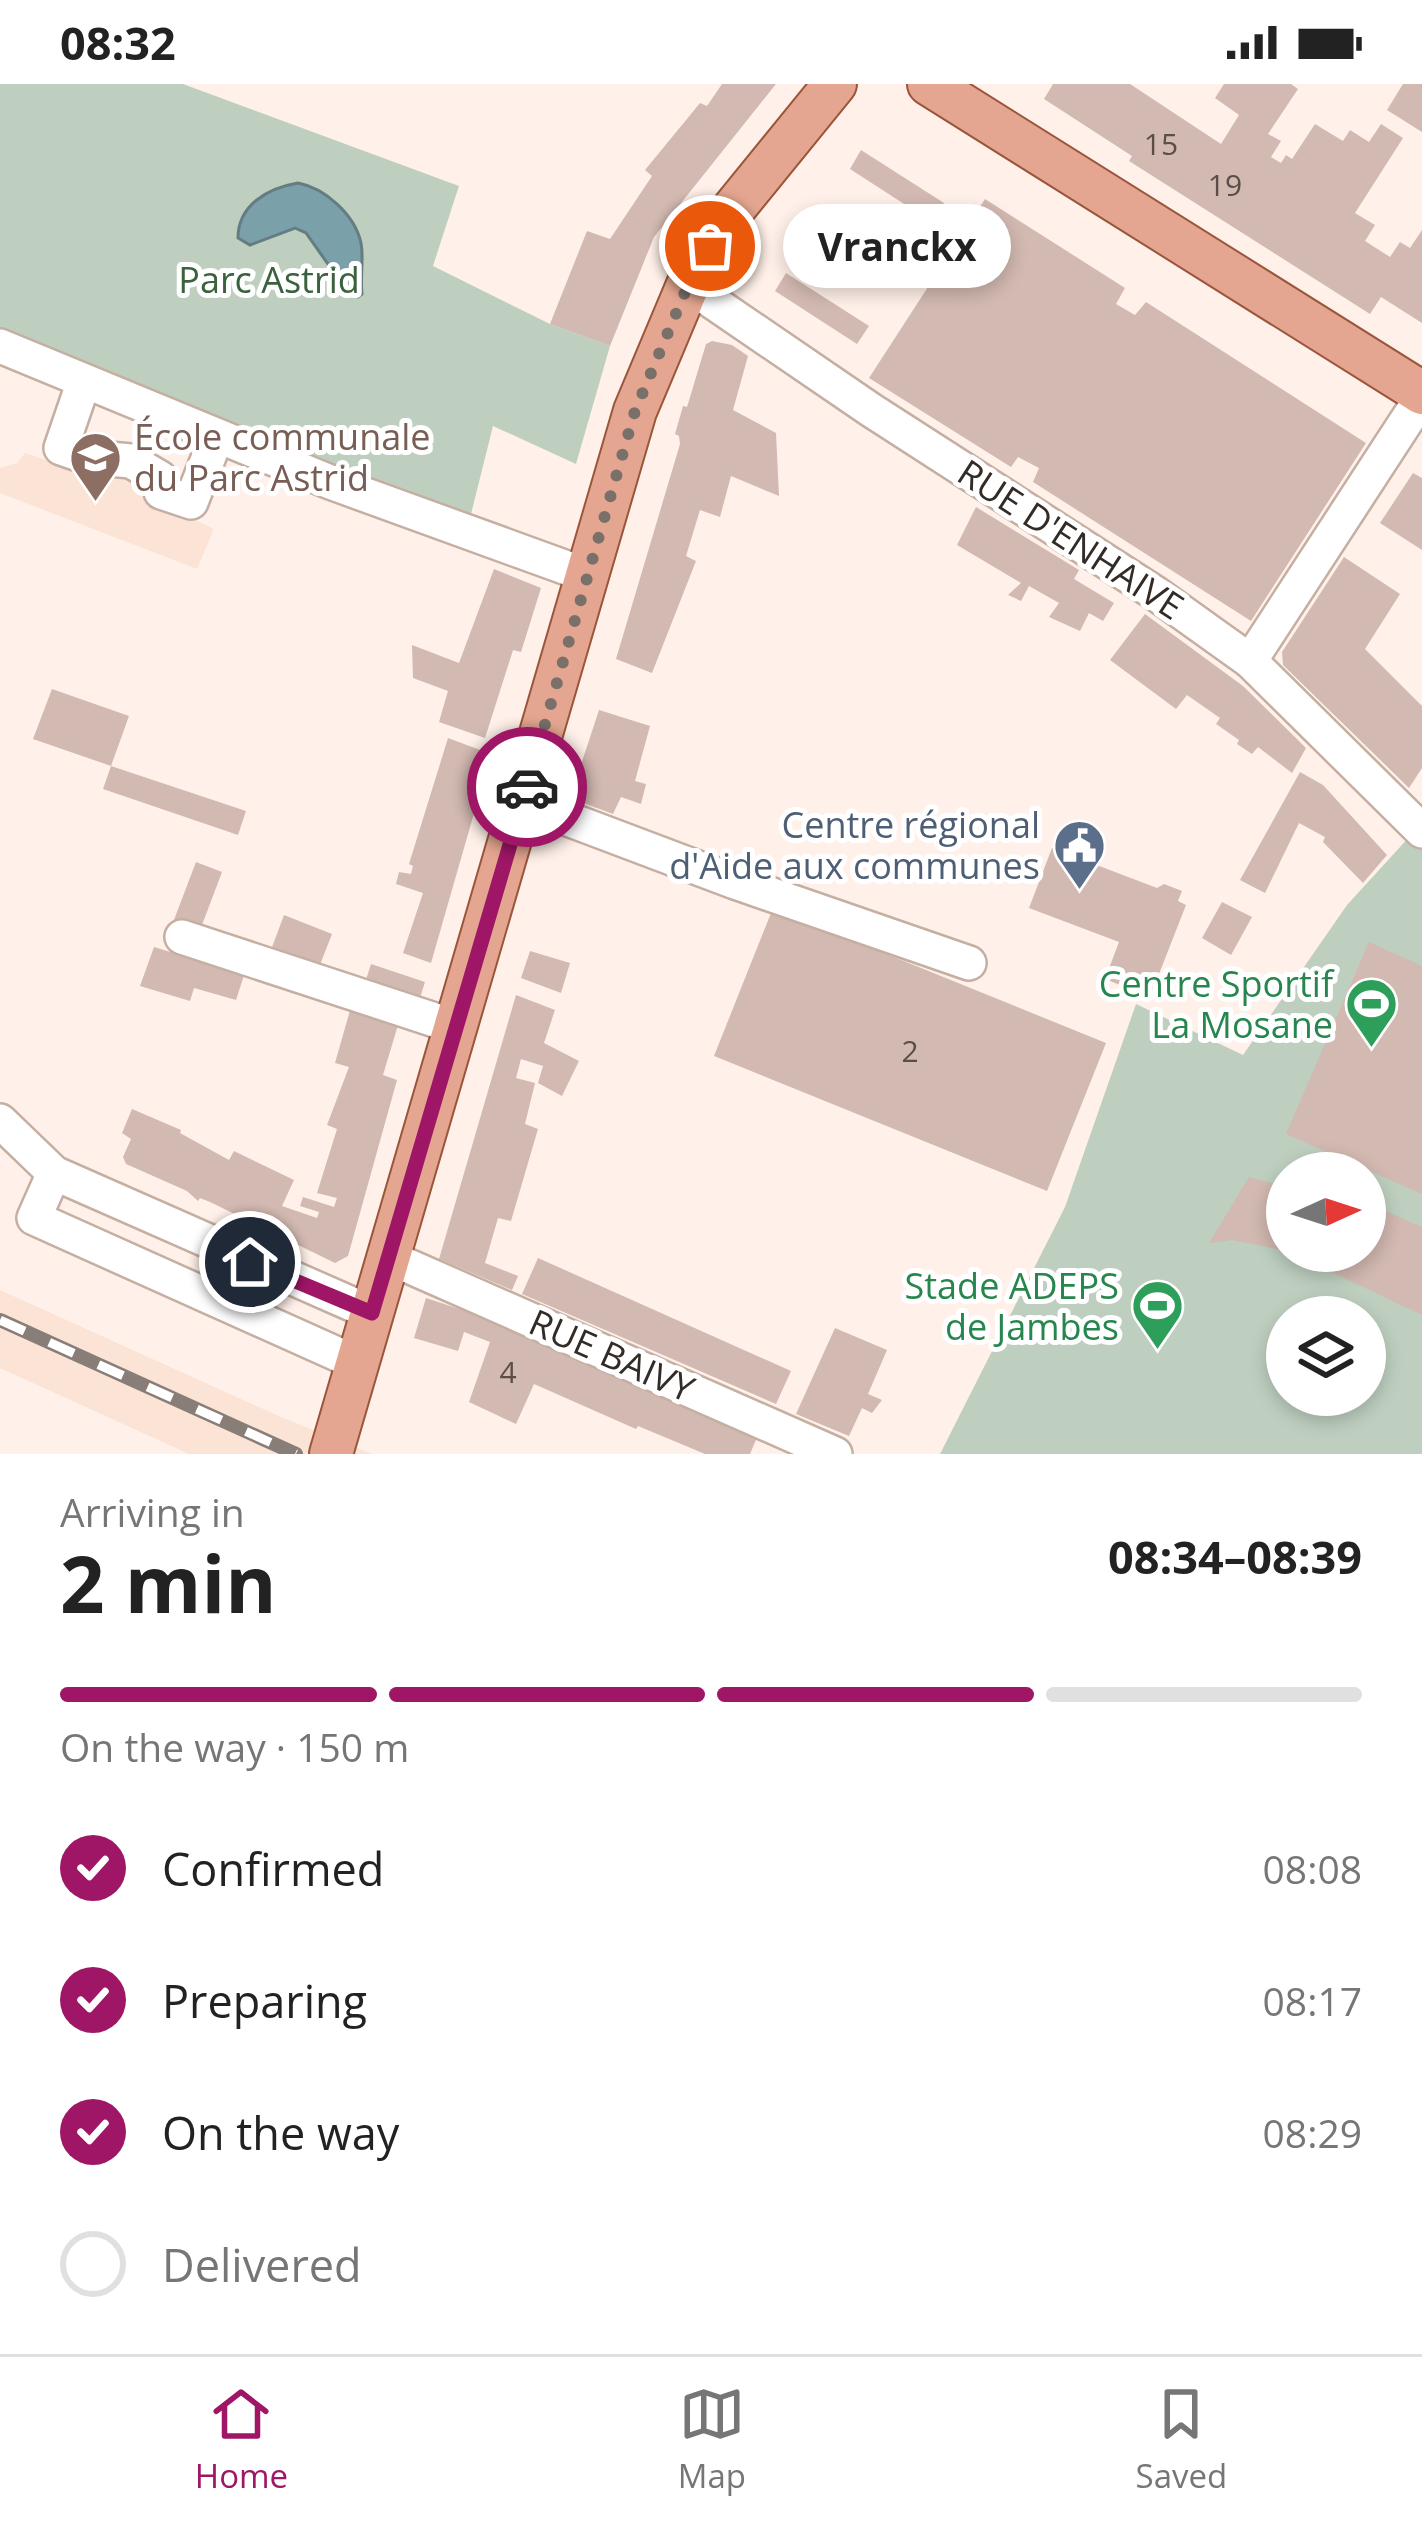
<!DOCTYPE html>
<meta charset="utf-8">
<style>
:root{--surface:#fff;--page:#f2f2f2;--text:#222;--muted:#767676;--line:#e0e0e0;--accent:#9e1665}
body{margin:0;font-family:"Open Sans",sans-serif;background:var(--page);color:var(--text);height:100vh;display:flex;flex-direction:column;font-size:45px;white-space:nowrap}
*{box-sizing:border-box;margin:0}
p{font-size:39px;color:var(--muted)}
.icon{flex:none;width:66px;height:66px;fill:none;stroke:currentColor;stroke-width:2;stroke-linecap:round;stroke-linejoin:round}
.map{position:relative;height:1370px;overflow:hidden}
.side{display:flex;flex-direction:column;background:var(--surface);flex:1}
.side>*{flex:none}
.needle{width:78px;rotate:87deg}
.controls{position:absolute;left:1266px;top:1068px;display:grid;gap:24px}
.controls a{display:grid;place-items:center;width:120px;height:120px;border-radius:50%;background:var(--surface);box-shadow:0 6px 18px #0003;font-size:60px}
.pin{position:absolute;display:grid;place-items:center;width:102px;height:102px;color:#fff;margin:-51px;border:6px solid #fff;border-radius:50%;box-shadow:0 3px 12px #0007}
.courier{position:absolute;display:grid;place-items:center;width:120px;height:120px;margin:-60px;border:9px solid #9e1665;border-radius:50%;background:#fff;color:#222;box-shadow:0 3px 15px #0007}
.bubble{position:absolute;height:84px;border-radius:42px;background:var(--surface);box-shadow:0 6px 18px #0003;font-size:39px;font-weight:700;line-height:84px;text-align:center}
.head em{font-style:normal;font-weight:700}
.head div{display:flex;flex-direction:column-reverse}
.head{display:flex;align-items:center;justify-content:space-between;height:204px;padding:0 60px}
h1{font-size:78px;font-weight:700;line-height:90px}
.bar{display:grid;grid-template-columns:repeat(4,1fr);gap:18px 12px;align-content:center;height:144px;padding:0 60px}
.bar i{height:15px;border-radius:9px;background:var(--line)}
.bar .on{background:var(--accent)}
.bar p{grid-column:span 4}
ol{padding:0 60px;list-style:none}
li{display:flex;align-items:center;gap:36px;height:132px}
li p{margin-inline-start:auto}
li .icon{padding:12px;border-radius:50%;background:var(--accent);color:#fff;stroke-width:4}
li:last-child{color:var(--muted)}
li i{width:66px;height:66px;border:6px solid var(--line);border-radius:50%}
.status{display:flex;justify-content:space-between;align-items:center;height:84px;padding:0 60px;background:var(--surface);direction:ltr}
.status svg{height:33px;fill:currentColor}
.dock{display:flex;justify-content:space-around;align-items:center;height:168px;border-top:3px solid var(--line);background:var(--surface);font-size:33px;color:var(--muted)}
.dock a{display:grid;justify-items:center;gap:6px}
.dock .on{color:var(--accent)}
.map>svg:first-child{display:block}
.built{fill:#fbe3d5}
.green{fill:#becfbf;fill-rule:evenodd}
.water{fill:#7aa0aa;stroke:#657d82;stroke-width:3}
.building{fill:#d2b9b1}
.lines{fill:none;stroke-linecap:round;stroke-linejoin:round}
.minor-casing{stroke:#c5afa2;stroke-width:38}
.major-casing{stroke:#9a553b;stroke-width:46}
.minor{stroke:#fff;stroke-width:33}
.major{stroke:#e4a690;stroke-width:42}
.rail-casing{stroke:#887d77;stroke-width:14}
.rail{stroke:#fff;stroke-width:9;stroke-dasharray:27;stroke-linecap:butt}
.done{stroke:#7a706a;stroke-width:12;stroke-dasharray:0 21.6}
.route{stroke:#9e1665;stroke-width:15}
.labels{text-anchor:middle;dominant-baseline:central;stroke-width:10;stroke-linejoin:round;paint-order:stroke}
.number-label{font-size:30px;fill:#5b4e49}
.park-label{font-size:36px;fill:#3a623d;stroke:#fff}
.education-label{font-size:36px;fill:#785e54;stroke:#fff;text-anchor:start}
.street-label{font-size:36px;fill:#332b26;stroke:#fff}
.service-label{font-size:36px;fill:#4e5e75;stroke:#fff;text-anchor:end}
.leisure-label{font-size:36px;fill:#27864d;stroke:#fff;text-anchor:end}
</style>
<div class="status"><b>08:32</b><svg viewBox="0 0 49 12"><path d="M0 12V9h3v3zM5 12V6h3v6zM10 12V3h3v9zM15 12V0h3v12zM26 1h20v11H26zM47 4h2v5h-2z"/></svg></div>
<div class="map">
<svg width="1422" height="1370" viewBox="0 0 1422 1370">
<rect width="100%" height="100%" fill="#fff1e9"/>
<g class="built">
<polygon points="25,369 105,396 111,387 137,398 135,408 214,445 197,485 0,409 0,384 17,379"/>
<polygon points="0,1206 281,1333 372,1370 189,1370 0,1284"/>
</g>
<g class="green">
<polygon points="0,0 183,0 459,102 433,182 550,240 610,262 576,380 493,342 468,442 0,249"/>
<path d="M1422,739V1370H940L1065,1123L1136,920L1243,971L1347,821ZM1287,1089H1365V1167H1287ZM1287,1233H1365V1311H1287Z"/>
</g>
<path class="water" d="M298,99C325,104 355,131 361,159C364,175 360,193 362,210L358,213L347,207L306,149L295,144L250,161L238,154C238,121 268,104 298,99Z"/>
<g class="building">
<polygon points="722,0 776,0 654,153 610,262 550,240 587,147 610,155 652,92 645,86 700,19 707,22"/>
<polygon points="1053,0 1130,0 1221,60 1239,31 1215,14 1224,0 1291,0 1298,5 1268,50 1281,57 1271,73 1281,79 1286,71 1292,75 1315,40 1343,57 1350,46 1369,58 1381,40 1403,54 1355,129 1375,141 1365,157 1390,173 1400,158 1410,164 1422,146 1422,239 1381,213 1370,230 1129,77 1132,72 1044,15"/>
<polygon points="1403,0 1422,0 1422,48 1387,26"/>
<polygon points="861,66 944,119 932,138 850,85"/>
<polygon points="985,115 1125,204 1116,220 1135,231 1146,218 1366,359 1251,537 1033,398 1039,384 1018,373 1011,383 869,294"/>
<polygon points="786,189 869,242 857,260 775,207"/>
<polygon points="712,257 732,261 748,272 733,326 776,349 779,412 731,392 720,433 700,426 686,472 696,477 652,589 616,575 680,360 679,352 675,350 683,322 687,323 706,260"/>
<polygon points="1413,389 1422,394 1422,466 1380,439"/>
<polygon points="976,423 1079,486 1074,495 1114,519 1103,537 1089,529 1080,547 1049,533 1059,519 1029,502 1021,517 1008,511 1021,499 957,461"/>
<polygon points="1344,473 1400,510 1365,565 1422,622 1422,684 1409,704 1283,581 1282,568"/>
<polygon points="494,485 541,504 521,568 513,566 485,654 439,638 448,607 413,594 412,561 459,579"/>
<polygon points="1145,530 1243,602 1306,664 1292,689 1258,663 1252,670 1237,660 1239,656 1216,640 1220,634 1187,611 1176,625 1110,576"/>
<polygon points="52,605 129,632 111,682 246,727 238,751 103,705 111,682 33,655"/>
<polygon points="599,626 650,642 635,697 646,700 641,720 621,713 613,730 570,714"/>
<polygon points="448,654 491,670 431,879 403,869 423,809 396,800 399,788 411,790 413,782 409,780"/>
<polygon points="1300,688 1323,701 1387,771 1363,799 1323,758 1325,753 1299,739 1265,809 1240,796"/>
<polygon points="1052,764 1157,804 1164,800 1182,807 1178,817 1186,821 1150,913 1105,895 1119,858 1029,824"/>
<polygon points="196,778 222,788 199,849 172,841"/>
<polygon points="1222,818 1252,833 1231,871 1202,854"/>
<polygon points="773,824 1106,959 1047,1107 714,972"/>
<polygon points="284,831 332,850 316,891 268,874"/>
<polygon points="1369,858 1422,882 1422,1110 1286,1050"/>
<polygon points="154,863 200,877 204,868 247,882 236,916 194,904 190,917 140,902"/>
<polygon points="530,867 570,879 561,909 521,894"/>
<polygon points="371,880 425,898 418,920 364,902"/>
<polygon points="516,911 555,926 544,959 579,977 562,1012 538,999 543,982 521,975 516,994 535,999 525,1040 538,1045 511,1137 498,1134 485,1179 518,1192 512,1206 439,1175"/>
<polygon points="353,916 401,931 383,991 397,996 348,1172 335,1179 210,1118 200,1114 198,1117 187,1107 126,1080 123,1073 131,1055 122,1049 132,1025 181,1046 180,1049 229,1076 234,1067 294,1096 282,1122 317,1134 319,1128 300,1122 303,1113 334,1123 337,1114 317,1109 337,1045 327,1041 349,983 335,979"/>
<polygon points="1249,1093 1287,1103 1287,1167 1365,1167 1365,1118 1422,1143 1422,1231 1287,1167 1232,1156 1209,1159"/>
<polygon points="538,1174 791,1287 776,1320 522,1210"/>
<polygon points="426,1214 487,1234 758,1351 750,1370 705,1370 638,1342 636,1345 534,1300 516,1340 469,1318 490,1258 464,1248 458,1267 414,1254"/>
<polygon points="835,1244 887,1266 868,1310 882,1316 872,1329 862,1324 849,1352 796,1330"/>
</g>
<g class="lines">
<defs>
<g id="minor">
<polyline points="688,201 871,326 1155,509 1250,577 1422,747"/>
<polyline points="0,262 330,398 589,492"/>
<polyline points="84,297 61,364 87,373 131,377 160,394 161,408 191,418 217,352"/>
<polyline points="1250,577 1422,313"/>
<polyline points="523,718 735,798 969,879"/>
<polyline points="182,853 456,943"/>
<polyline points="0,1037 54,1089 372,1229"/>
<polyline points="54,1089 34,1134 357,1279"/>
<polyline points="388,1173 835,1370"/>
</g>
<g id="major">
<polyline points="929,0 1422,309"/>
<polyline points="331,1370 635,327 688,201 726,134 835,0"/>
</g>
</defs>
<use href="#minor" class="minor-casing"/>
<use href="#major" class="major-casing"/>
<use href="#minor" class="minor"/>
<use href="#major" class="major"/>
<defs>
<polyline id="rail" points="0,1236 296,1370"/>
</defs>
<use href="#rail" class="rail-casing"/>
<use href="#rail" class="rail"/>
</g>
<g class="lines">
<polyline class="done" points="527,703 635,327 688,201 710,162"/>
<polyline class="route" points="250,1178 372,1229 527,703"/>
</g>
<defs>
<symbol id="school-pin" viewBox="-11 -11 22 30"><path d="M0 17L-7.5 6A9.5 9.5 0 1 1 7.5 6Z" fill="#8d6e63" stroke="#fff"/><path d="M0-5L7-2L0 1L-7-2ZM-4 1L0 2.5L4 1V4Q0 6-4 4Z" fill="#fff"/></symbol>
<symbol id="civic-pin" viewBox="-11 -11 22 30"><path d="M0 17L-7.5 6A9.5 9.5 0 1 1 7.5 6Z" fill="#5c6f8a" stroke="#fff"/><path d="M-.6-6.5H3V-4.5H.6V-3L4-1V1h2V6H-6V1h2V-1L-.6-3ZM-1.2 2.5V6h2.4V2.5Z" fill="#fff"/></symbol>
<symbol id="stadium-pin" viewBox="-11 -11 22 30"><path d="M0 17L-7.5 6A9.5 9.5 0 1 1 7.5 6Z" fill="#2e9e5b" stroke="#fff"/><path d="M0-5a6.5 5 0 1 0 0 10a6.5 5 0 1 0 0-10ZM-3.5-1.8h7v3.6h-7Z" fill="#fff"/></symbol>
</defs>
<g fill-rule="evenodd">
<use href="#school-pin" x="66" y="344" width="59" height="81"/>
<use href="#civic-pin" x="1050" y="732" width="59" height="81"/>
<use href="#stadium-pin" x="1342" y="890" width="59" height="81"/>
<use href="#stadium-pin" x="1128" y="1192" width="59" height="81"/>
</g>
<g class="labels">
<g class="number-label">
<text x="1161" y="59">15</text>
<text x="1225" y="100">19</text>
<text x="910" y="966">2</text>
<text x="508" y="1287">4</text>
</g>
<g class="park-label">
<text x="269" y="195">Parc Astrid</text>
</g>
<g class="education-label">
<text x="134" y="352">École communale<tspan x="134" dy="41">du Parc Astrid</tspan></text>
</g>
<g class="street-label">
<text transform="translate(1071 455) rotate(33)">RUE D'ENHAIVE</text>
<text transform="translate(612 1271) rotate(24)">RUE BAIVY</text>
</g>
<g class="service-label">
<text x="1040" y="740">Centre régional<tspan x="1040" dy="41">d'Aide aux communes</tspan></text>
</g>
<g class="leisure-label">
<text x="1333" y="899">Centre Sportif<tspan x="1333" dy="41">La Mosane</tspan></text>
<text x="1119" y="1201">Stade ADEPS<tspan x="1119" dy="41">de Jambes</tspan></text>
</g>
</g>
</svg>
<div class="controls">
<a><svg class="needle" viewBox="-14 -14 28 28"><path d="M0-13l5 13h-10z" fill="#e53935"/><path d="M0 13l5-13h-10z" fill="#767676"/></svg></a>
<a><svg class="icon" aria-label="layers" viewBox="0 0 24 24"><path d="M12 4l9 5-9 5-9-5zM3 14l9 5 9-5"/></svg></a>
</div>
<div class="pin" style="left:710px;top:162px;background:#ea580c"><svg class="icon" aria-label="bag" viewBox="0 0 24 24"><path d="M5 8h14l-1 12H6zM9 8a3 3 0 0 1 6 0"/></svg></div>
<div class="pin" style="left:250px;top:1178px;background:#1f2937"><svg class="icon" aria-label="home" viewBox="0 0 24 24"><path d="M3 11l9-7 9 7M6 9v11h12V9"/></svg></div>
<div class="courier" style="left:527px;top:703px"><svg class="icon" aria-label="car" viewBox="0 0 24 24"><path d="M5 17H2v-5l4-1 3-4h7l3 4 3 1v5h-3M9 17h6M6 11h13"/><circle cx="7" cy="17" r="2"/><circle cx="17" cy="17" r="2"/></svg></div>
<div class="bubble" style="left:783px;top:120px;width:228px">Vranckx</div>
</div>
<section class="side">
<div class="head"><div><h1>2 min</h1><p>Arriving in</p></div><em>08:34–08:39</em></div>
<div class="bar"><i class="on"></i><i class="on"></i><i class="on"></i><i></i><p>On the way · 150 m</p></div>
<ol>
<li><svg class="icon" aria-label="check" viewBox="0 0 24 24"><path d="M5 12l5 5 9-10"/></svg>Confirmed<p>08:08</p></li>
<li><svg class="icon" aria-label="check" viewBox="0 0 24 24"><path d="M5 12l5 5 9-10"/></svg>Preparing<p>08:17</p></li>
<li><svg class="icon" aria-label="check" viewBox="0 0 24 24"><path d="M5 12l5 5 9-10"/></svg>On the way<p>08:29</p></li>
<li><i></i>Delivered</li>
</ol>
</section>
<nav class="dock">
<a class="on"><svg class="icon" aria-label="home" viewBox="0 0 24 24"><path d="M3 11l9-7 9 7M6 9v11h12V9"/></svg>Home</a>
<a><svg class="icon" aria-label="map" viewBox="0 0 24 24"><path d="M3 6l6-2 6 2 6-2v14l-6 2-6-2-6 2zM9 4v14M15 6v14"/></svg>Map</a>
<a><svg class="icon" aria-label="saved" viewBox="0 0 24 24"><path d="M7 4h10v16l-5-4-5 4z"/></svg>Saved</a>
</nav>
